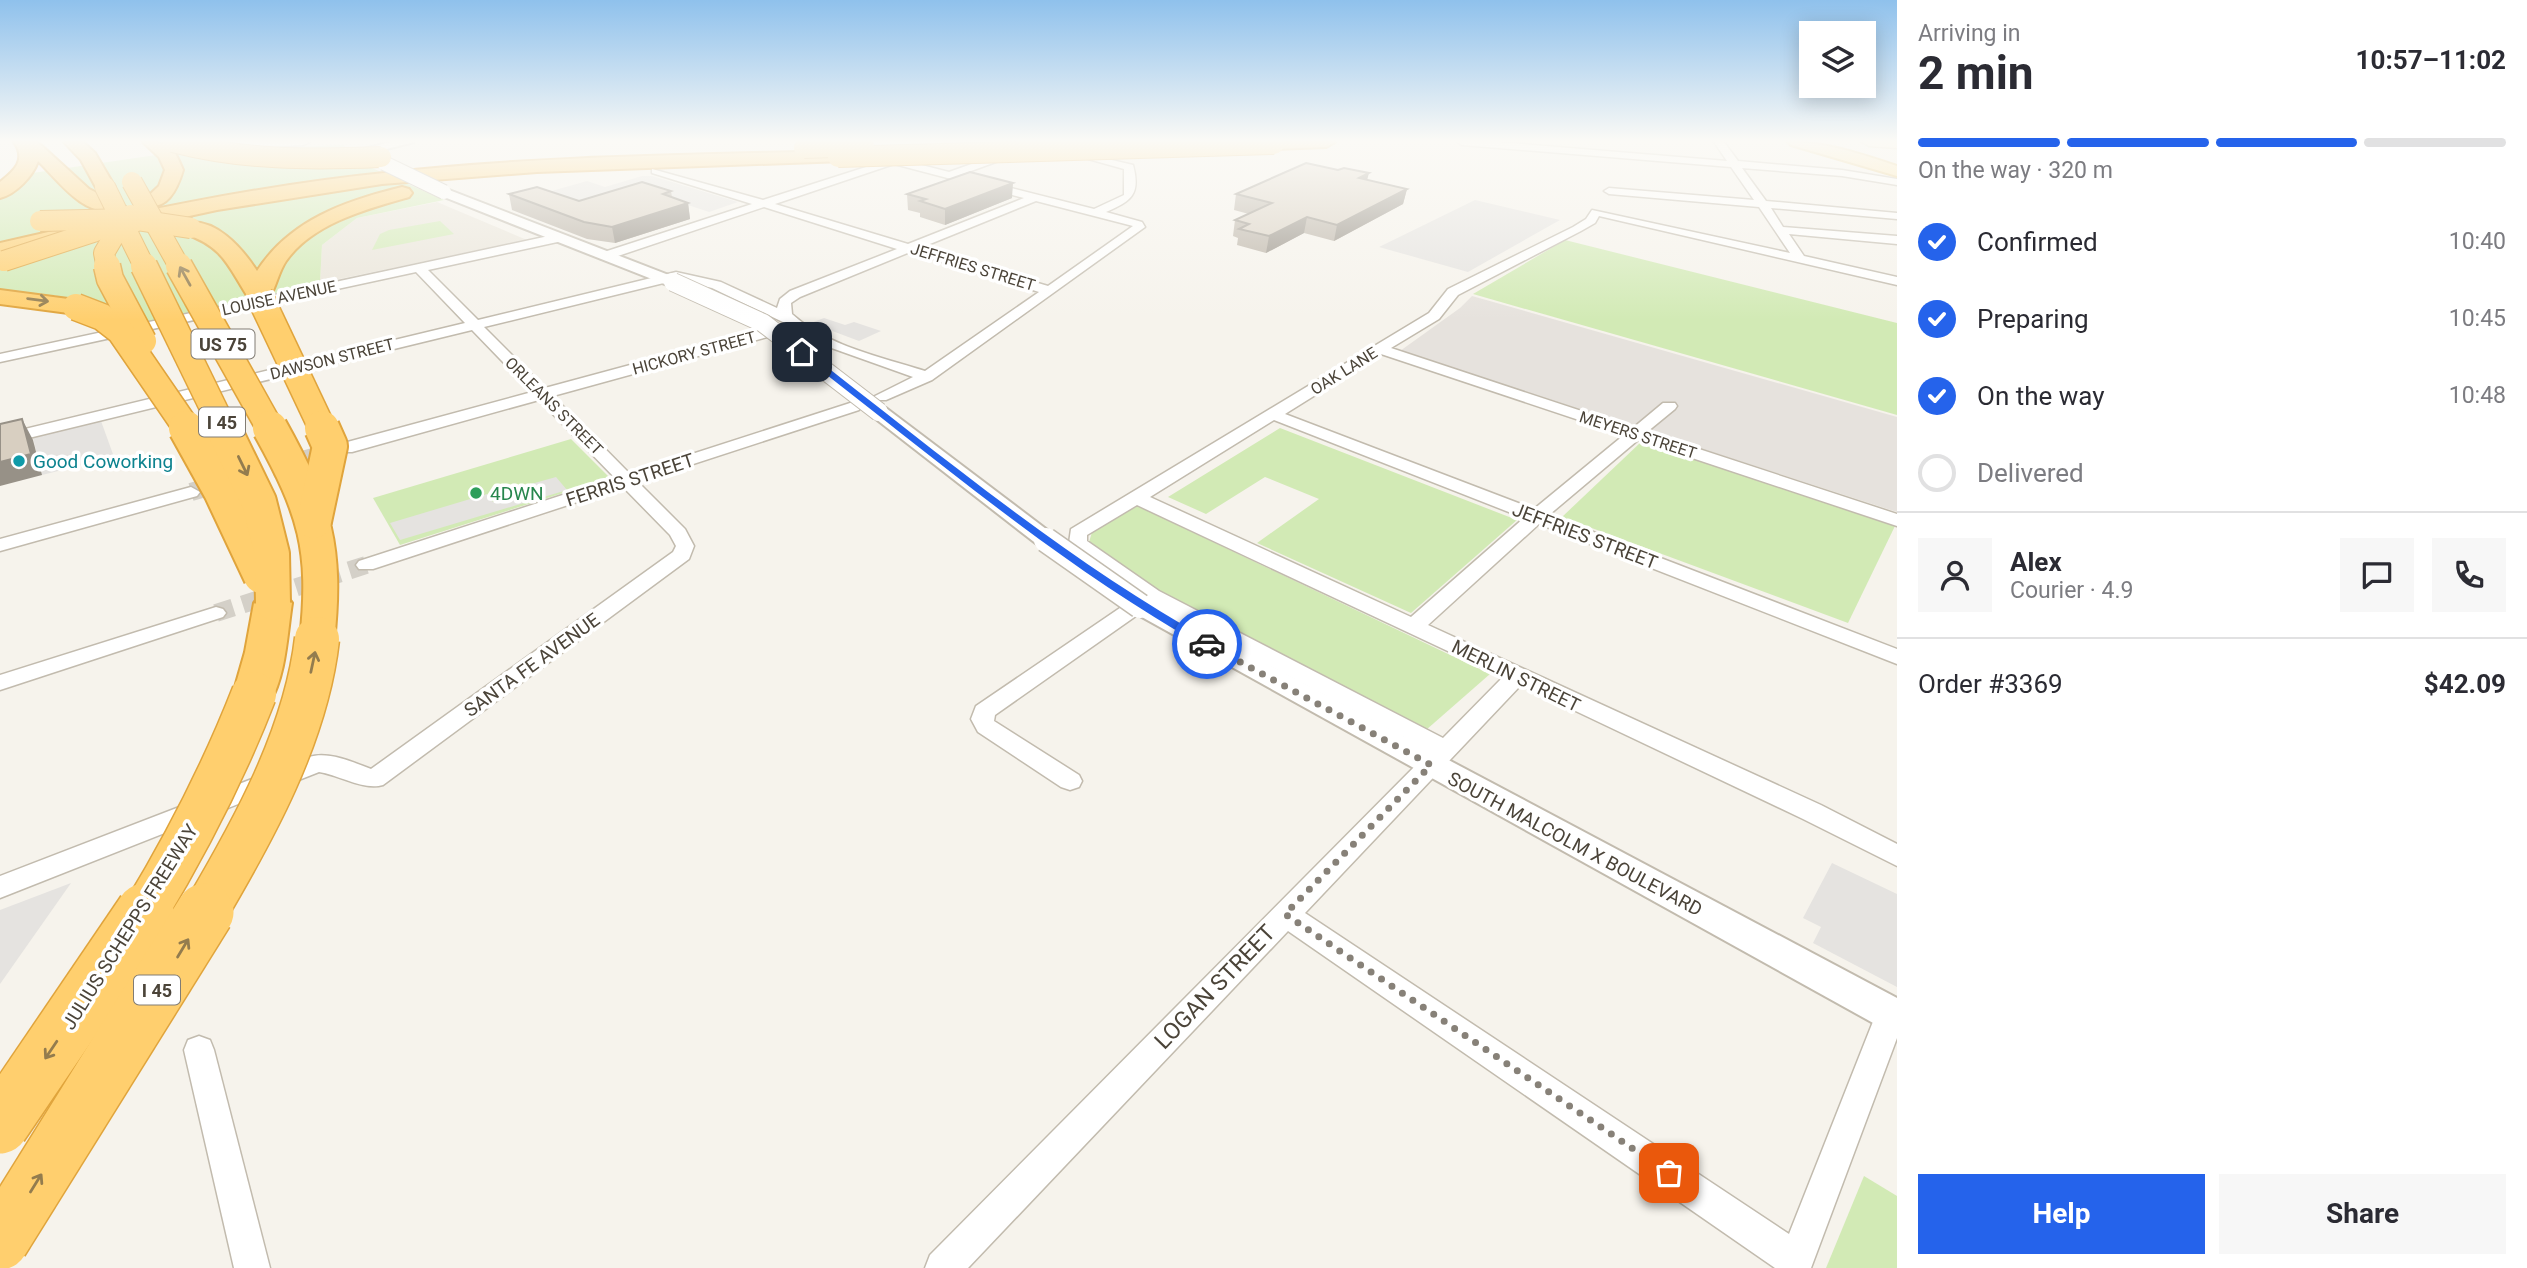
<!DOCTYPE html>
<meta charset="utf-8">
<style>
:root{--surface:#fff;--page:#f7f7f7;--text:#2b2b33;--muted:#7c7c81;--line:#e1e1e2;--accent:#2563eb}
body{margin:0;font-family:Roboto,sans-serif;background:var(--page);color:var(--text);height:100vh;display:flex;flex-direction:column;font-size:26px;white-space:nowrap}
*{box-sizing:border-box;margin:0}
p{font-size:23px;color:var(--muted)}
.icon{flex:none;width:38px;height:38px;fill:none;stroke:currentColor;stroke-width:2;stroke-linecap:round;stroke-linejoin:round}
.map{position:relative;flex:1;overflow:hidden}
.details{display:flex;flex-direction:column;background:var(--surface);width:630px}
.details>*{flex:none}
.fabs{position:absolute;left:1799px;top:21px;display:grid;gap:14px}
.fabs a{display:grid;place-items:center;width:77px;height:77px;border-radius:0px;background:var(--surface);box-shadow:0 4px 18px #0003;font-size:35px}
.pin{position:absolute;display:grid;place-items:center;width:60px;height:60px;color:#fff;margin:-30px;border-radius:14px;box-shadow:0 4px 10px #0006}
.courier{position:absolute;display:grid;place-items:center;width:70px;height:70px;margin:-35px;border:5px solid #2563eb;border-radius:50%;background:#fff;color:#222;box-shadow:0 2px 9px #0007}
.overview em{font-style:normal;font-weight:700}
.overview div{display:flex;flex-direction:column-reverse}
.overview{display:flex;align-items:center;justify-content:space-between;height:119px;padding:0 21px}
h1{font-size:46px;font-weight:700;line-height:52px}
.bar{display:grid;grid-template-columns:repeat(4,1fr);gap:10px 7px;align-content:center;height:84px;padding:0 21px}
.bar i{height:9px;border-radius:5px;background:var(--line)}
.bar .current{background:var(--accent)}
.bar p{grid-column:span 4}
.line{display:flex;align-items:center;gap:18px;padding:0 21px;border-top:2px solid var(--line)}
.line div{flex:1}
.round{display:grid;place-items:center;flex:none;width:74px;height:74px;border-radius:0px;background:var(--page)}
ol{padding:0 21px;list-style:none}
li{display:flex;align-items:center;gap:21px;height:77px}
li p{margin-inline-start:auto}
li .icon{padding:7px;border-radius:50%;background:var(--accent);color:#fff;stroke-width:4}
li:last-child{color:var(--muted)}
li i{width:38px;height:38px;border:4px solid var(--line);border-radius:50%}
.primary-button{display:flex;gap:14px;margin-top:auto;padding:14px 21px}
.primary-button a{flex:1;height:80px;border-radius:0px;background:var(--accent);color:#fff;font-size:28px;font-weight:700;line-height:80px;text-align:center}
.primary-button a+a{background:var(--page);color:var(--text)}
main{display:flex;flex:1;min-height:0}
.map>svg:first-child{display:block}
.residential{fill:#eae5da}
.industrial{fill:#e6e2dd}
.green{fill:#d2eab5}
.parking{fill:#e5e3e0}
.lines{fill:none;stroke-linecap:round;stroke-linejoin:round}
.minor-tunnel{stroke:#d4d0c8;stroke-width:18;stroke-dasharray:18 10;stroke-linecap:butt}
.minor-casing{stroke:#c2bbae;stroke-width:3}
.tertiary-casing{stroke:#c2bbae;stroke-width:4}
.secondary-casing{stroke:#d6c79b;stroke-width:3}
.primary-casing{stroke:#e6c16a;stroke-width:4}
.motorway-casing{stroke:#e0a43c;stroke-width:4}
.minor{fill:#fff;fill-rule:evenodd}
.tertiary{fill:#fff;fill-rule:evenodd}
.secondary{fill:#fff3cd;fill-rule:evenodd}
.primary{fill:#ffe39c;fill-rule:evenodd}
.motorway{fill:#ffcf6e;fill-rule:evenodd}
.tertiary-bridge-far2-casing{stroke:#c2bbae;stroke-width:16;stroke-linecap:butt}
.tertiary-bridge-far1-casing{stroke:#c2bbae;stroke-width:20;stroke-linecap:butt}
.tertiary-bridge-casing{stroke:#c2bbae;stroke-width:27;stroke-linecap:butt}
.motorway-bridge-far4-casing{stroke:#e0a43c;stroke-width:22;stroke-linecap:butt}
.motorway-bridge-far3-casing{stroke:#e0a43c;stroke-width:29;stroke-linecap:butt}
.motorway-bridge-far2-casing{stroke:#e0a43c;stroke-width:38;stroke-linecap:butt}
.motorway-bridge-far1-casing{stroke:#e0a43c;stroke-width:47;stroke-linecap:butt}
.motorway-bridge-casing{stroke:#e0a43c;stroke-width:60;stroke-linecap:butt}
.tertiary-bridge-far2{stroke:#fff;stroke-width:14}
.tertiary-bridge-far1{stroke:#fff;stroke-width:18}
.tertiary-bridge{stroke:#fff;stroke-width:24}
.motorway-bridge-far4{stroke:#ffcf6e;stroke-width:20}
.motorway-bridge-far3{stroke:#ffcf6e;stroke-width:26}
.motorway-bridge-far2{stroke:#ffcf6e;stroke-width:34}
.motorway-bridge-far1{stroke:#ffcf6e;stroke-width:44}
.motorway-bridge{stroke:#ffcf6e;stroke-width:57}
.wall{fill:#bab2a6}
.shaded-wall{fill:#979187}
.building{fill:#d8cfc1;stroke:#979187;stroke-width:2}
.oneway{stroke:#937c4e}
.route{fill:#2563eb}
.done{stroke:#878178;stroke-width:7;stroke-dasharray:0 12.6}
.culture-dot{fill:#0f9aa8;stroke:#fff;stroke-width:2.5}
.leisure-dot{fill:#2e9e5b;stroke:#fff;stroke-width:2.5}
.labels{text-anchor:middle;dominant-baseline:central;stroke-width:7;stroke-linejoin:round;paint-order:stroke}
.far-street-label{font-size:16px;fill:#4b4439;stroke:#fff}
.shield{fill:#fff;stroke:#817c74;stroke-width:2}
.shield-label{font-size:18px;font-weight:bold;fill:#4b4439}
.culture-label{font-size:19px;fill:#0d838f;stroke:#fff;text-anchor:start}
.street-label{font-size:19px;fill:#4b4439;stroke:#fff}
.leisure-label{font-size:19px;fill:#27864d;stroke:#fff;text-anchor:start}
.near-street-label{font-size:23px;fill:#4b4439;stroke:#fff}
</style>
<main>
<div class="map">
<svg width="1897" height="1268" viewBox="0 0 1897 1268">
<rect width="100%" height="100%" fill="#f6f3ec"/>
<polygon class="residential" points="437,202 527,240 320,283 322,245 357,218"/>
<polygon class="industrial" points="1472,296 1897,417 1897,512 1400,351 1460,308"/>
<g class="green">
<polygon points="343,145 372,168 444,200 357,218 322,245 320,283 98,333 88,303 53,295 0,296 0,181 5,177 177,152"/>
<polygon points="440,221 454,234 372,250 380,234 389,230"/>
<polygon points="1565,240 1897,323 1897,415 1473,294"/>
<polygon points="1280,428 1517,520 1411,613 1257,543 1319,499 1265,477 1206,514 1168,497"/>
<polygon points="571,439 610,478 400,545 373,498"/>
<polygon points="1641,442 1895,526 1848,623 1562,517"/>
<polygon points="1138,506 1490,674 1426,730 1172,603 1089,542 1093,529"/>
<polygon points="1864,1176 1897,1196 1897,1268 1826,1268"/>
</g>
<g class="parking">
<polygon points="642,176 652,176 738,202 709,212 682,203 650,199 673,192 665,189 589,212 548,192 587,181 605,187"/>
<polygon points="1475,200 1560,220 1468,272 1379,247"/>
<polygon points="824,318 845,325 854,322 881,331 859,341 811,323"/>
<polygon points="101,421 114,457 42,475 33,438"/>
<polygon points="556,477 567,490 400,540 390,523 487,494 493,502 528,491 524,486"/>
<polygon points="1832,863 1897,894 1897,987 1813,943 1821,927 1803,918"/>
<polygon points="71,883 0,984 0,910"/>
</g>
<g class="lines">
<g class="minor-tunnel">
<polyline points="191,492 337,450"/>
<polyline points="216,613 366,565"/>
</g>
<defs>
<g id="minor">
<polygon points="228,142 309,142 304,145 247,148"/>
<path d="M1457,142H1498L1727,161L1714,142H1724L1738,161L1842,170L1897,179V185L1842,176L1742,168L1766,201L1897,213V219L1771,208L1783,227L1897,236V244L1789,234L1804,256L1897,277V285L1599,216L1595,223L1581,231L1458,295L1439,319L1391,348L1633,428L1663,403H1675L1677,406L1675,409L1647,432L1897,514V526L1638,440L1549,515L1897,649V664L1539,524L1428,625L1821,805L1897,844V866L1803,819L1521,685L1305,913L1789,1234L1876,1014L1880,1005L1891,1001L1897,1003V1038L1811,1268H1775L1288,931L968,1268H925L930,1255L1430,751L1153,604L995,715L994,721L1079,775L1082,781L1079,787L1070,790L1061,787L978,732L971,719L976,706L1139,595C1116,580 1085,566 1069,543L1071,529L1429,313L1448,289L1573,227L1586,219L1592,210L1790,253L1759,207L1609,194L1604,191L1609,188L1754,200L1731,167L1462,145ZM1381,354L1624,435L1534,509L1285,414ZM1274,420L1524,518L1411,617L1150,497ZM1137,505L1503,677L1443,738L1159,591L1087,541V535Z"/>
<path d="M1011,150L1016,153L1015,155L960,175L1094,209L1124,195V169L1074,155V151L1133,165C1141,195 1131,201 1106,212L1142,222L1145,227L932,380L886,400H876L873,397L913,377L826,346L793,330L553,396L630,474L847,404L853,402L861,407L859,410L638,482L685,529L694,546L689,559L383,785C364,791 339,775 319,772L0,898V876L309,757C329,751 352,762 371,769L673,552L676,546L670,535L623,487L373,569H359L356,565L359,561L615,478L539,400L352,452H340L338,448L340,444L532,392L472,330L0,445V435L465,323L416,272L0,362V354L558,234L564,238L562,241L428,270L478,320L676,272L721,282L777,308L780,299L790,291L897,249L764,207L609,259H601V253L752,204L652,173V169L763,200L894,158L949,172ZM894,164L1024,198L908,244L775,204ZM1036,201L1133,226L1048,286L920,248ZM910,252L1039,292L925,371C881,357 827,346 792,314L791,303L800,297ZM676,280L712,288L785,323L545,388L484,327Z"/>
<polygon points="191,487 200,492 197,496 0,551 0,539"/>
<polygon points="216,607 223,609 226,613 223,617 0,690 0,675"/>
<polygon points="199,1036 210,1040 214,1050 270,1268 234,1268 184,1050 188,1040"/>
</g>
<g id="tertiary">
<polygon points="390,142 414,142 363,155 357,151"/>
<polygon points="444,188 679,279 681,282 673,287 667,285 439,195 439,189"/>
<polygon points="879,406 886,408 1054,535 1058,540 1054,545 1038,545 872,416 869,412 872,408"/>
<polygon points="1140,598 1149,601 1897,998 1897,1033 1884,1029 1131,611 1127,606 1131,601"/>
</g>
<polygon id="secondary" points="1862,142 1897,142 1897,148 1869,146"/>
<path id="primary" d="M1788,142C1827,142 1861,154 1897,166V176L1791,145Z"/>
<g id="motorway">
<path d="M14,142H36L42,146L89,189L115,202L118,206L115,210C84,218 57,179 38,161C33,176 16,194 0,198V182C14,171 27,160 14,142Z"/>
<polygon points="64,142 83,142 95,153 115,187 112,191 98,191 81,160"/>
<path d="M143,142C170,142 173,146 183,170C178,187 168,211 146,205L143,201L159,186L165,170L159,157Z"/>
<polygon points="1266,142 1335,142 1326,147 1274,149 1268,148"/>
<path d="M838,151L844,153L847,157L844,161L537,172L382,184L217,210L0,257V243C127,214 255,186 384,173C535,156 687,155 838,151Z"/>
<path d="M402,187L409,189L412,193L409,197C367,209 313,223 286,261C278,273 276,288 268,300L259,302L250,300C228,267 225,247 183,233L180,228L183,223C215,216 242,248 257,271C290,220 345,201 402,187Z"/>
<polygon points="0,290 76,300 85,302 88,307 85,312 76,314 0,304"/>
<path d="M273,592L286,595L292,603C287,635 286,676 269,704L254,707L239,704L233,694L245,652L254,603L260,595Z"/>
</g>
</defs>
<use href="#minor" class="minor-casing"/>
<use href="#tertiary" class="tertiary-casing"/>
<use href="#secondary" class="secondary-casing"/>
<use href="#primary" class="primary-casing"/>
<use href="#motorway" class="motorway-casing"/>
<use href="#minor" class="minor"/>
<use href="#tertiary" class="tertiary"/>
<use href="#secondary" class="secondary"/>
<use href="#primary" class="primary"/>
<use href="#motorway" class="motorway"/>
<defs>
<polyline id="tertiary-bridge-far2" points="384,163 444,192"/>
<polyline id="tertiary-bridge-far1" points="673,282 763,323 879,412"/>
<polyline id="tertiary-bridge" points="1046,540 1140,606"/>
<g id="motorway-bridge-far4">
<path d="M173,142C242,160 310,160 381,157"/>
<polyline points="804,148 864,146"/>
<polyline points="838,157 1274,144"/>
<polyline points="132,182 180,268"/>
<polyline points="105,187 145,268"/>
<polyline points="40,221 131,219 191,228"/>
<polyline points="4,261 93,232 131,215"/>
<polyline points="107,268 104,253 114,236 144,215"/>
</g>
<g id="motorway-bridge-far3">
<polyline points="107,266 110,279 143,341"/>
<polyline points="144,266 224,430"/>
<polyline points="179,266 271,430"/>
<polyline points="259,295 323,430"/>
<polyline points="76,307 102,317 120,331 188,430"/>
</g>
<g id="motorway-bridge-far2">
<polyline points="186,428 221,491 261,576"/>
<polyline points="223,428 259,502 272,554 273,603"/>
<path d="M270,428C315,509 327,548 317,641"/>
<polyline points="314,521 330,446 322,428"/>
</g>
<g id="motorway-bridge-far1">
<path d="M144,914C187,843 224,771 254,694"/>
<path d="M204,914C253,831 306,736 317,639"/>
</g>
<g id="motorway-bridge">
<polyline points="0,1125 145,912"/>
<polyline points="0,1241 205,912"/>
</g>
</defs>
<use href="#tertiary-bridge-far2" class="tertiary-bridge-far2-casing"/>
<use href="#tertiary-bridge-far1" class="tertiary-bridge-far1-casing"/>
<use href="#tertiary-bridge" class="tertiary-bridge-casing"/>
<use href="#motorway-bridge-far4" class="motorway-bridge-far4-casing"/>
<use href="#motorway-bridge-far3" class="motorway-bridge-far3-casing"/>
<use href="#motorway-bridge-far2" class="motorway-bridge-far2-casing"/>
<use href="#motorway-bridge-far1" class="motorway-bridge-far1-casing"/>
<use href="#motorway-bridge" class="motorway-bridge-casing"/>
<use href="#tertiary-bridge-far2" class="tertiary-bridge-far2"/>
<use href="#tertiary-bridge-far1" class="tertiary-bridge-far1"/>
<use href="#tertiary-bridge" class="tertiary-bridge"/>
<use href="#motorway-bridge-far4" class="motorway-bridge-far4"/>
<use href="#motorway-bridge-far3" class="motorway-bridge-far3"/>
<use href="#motorway-bridge-far2" class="motorway-bridge-far2"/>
<use href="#motorway-bridge-far1" class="motorway-bridge-far1"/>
<use href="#motorway-bridge" class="motorway-bridge"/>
</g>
<g class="wall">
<polygon points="1367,180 1407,189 1403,204 1334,241 1304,233 1266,253 1237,245 1238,238 1233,236 1235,220 1249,214 1234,210 1236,194"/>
<polygon points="671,191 672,197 688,203 690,219 615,243 587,239 512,210 509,194 579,201"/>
<polygon points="907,194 1012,198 945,225 920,217 920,213 908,210"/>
</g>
<g class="shaded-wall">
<polygon points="1369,173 1365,188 1359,178"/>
<polygon points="1013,183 1012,198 945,225 945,209"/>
<polygon points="1407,189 1403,204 1334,241 1337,225"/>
<polygon points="688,203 690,219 615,243 612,227"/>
<polygon points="1307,217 1304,233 1266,253 1269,236"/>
<polygon points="22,419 33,440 42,475 0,486 0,462"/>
</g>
<g class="building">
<polygon points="1306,163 1338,170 1344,168 1369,173 1359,178 1407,189 1337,225 1307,217 1269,236 1239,229 1249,224 1235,220 1272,203 1236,194"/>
<polygon points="970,172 1013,183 945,209 920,201 926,199 907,194"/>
<polygon points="642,182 671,191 663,194 688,203 612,227 584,222 509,194 537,187 579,201"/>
<polygon points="22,419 31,454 0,462 0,424"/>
</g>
<defs><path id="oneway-shaft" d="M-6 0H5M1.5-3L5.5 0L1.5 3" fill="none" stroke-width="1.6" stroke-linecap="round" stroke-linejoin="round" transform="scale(1.75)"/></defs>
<g class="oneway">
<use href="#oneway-shaft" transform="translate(185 276) rotate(-119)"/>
<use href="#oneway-shaft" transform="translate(38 300) rotate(8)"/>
<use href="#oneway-shaft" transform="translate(243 466) rotate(64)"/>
<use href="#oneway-shaft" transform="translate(313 662) rotate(-78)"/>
<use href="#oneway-shaft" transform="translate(183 948) rotate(-59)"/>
<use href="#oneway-shaft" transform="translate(51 1050) rotate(124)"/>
<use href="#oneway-shaft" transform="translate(36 1183) rotate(-58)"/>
</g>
<linearGradient id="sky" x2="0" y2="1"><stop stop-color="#8fc1ec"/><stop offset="0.44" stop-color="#fbfaf6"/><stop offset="1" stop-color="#fbfaf6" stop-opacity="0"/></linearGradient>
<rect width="1897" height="320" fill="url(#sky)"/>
<path class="route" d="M800,350H805C937,452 1066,560 1211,641V646H1203C1058,564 931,455 800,354Z"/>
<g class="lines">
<polyline class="done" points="1207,644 1431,765 1285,914 1669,1173"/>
</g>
<circle class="culture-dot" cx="19" cy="461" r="7"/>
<circle class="leisure-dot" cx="476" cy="493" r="7"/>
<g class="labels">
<g class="far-street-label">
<text transform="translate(973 267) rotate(17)">JEFFRIES STREET</text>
<text transform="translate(279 298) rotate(-12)">LOUISE AVENUE</text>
<text transform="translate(694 353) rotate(-15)">HICKORY STREET</text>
<text transform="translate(332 359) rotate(-14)">DAWSON STREET</text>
<text transform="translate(1344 371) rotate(-32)">OAK LANE</text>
<text transform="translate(554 406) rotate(45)">ORLEANS STREET</text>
<text transform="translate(1638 435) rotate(18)">MEYERS STREET</text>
</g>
<g class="shield">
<rect x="191.5" y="329.5" width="63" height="29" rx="5"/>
<rect x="199" y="407.5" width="46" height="29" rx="5"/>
<rect x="134" y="975.5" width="46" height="29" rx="5"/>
</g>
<g class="shield-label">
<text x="223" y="344">US 75</text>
<text x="222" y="422">I 45</text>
<text x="157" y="990">I 45</text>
</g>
<g class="culture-label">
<text x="33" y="461">Good Coworking</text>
</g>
<g class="street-label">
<text transform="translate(630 480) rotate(-18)">FERRIS STREET</text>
<text transform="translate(1585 536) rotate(21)">JEFFRIES STREET</text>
<text transform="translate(532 665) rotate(-36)">SANTA FE AVENUE</text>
<text transform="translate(1516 676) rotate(26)">MERLIN STREET</text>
<text transform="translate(1575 844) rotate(28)">SOUTH MALCOLM X BOULEVARD</text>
<text transform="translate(130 927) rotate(-58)">JULIUS SCHEPPS FREEWAY</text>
</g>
<g class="leisure-label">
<text x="490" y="493">4DWN</text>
</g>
<g class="near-street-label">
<text transform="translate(1215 987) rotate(-46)">LOGAN STREET</text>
</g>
</g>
</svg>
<div class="fabs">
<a><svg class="icon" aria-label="layers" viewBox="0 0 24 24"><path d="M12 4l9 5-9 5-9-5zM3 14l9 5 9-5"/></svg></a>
</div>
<div class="pin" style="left:1669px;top:1173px;background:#ea580c"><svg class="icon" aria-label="bag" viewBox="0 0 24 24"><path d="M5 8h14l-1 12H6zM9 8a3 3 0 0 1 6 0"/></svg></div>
<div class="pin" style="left:802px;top:352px;background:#1f2937"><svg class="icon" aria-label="home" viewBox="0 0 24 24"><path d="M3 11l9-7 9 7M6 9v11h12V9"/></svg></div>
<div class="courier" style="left:1207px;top:644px"><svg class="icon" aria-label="car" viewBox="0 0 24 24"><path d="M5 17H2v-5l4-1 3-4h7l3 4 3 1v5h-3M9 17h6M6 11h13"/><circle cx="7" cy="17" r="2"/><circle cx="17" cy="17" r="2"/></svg></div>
</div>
<section class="details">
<div class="overview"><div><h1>2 min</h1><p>Arriving in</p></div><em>10:57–11:02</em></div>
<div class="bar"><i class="current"></i><i class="current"></i><i class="current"></i><i></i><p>On the way · 320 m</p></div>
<ol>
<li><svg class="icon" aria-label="check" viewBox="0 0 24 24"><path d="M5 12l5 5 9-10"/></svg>Confirmed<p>10:40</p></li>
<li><svg class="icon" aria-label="check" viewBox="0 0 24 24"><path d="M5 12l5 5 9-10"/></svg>Preparing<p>10:45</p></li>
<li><svg class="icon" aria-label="check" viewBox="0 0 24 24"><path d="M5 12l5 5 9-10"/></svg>On the way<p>10:48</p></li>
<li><i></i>Delivered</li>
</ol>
<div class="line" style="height:126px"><a class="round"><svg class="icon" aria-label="person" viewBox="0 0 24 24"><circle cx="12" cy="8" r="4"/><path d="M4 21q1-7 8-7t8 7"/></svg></a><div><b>Alex</b><p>Courier · 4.9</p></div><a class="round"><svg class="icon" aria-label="chat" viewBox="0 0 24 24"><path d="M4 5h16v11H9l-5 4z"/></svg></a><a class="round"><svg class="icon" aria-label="phone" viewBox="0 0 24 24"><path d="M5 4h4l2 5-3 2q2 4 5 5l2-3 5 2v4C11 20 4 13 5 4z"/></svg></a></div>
<div class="line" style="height:91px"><div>Order #3369</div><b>$42.09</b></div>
<div class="primary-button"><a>Help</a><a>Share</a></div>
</section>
</main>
